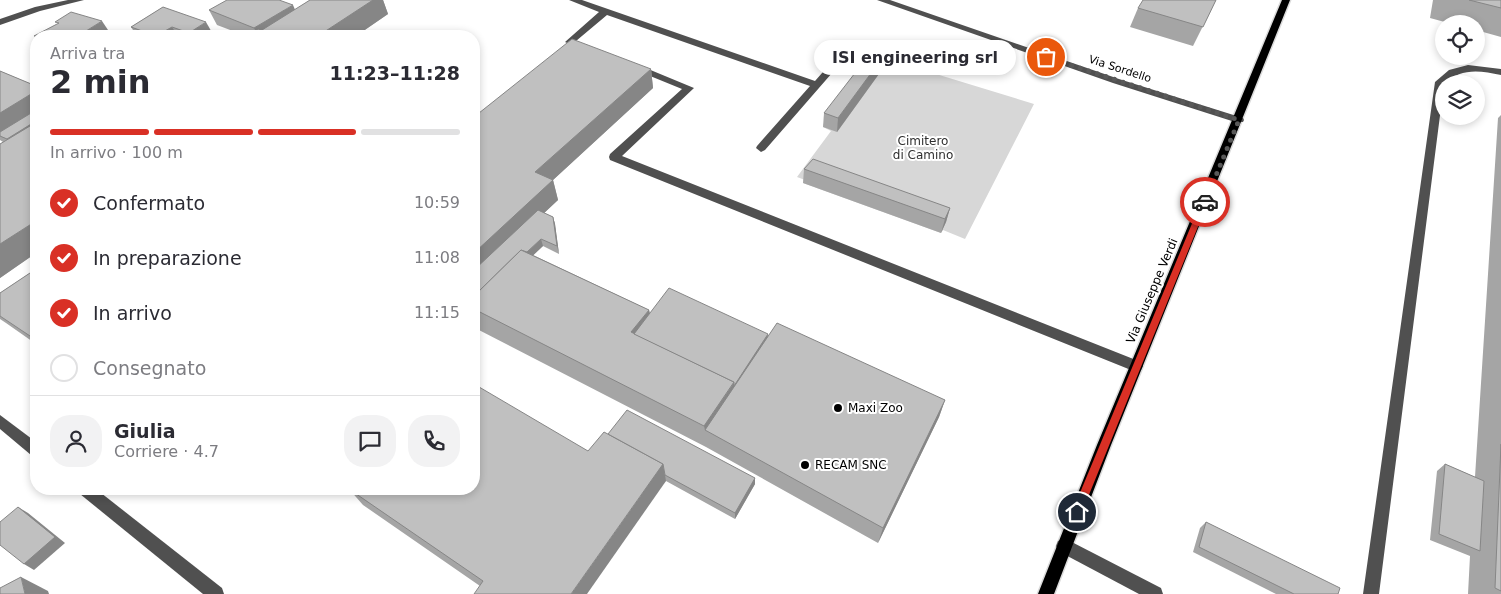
<!DOCTYPE html>
<html lang="it">
<meta charset="utf-8">
<style>
:root{--surface:#fff;--page:#f2f2f3;--text:#2b2b33;--muted:#7c7c81;--line:#e1e1e2;--accent:#d93025}
body{margin:0;font-family:"DejaVu Sans",sans-serif;background:var(--page);color:var(--text);height:100vh;display:flex;flex-direction:column;font-size:19px;white-space:nowrap}
*{box-sizing:border-box;margin:0}
p{font-size:16px;color:var(--muted)}
.icon{flex:none;width:28px;height:28px;fill:none;stroke:currentColor;stroke-width:2;stroke-linecap:round;stroke-linejoin:round}
.map{position:relative;flex:1;overflow:hidden}
.sheet{position:absolute;left:30px;top:30px;width:450px;height:465px;display:flex;flex-direction:column;background:var(--surface);border-radius:20px;box-shadow:0 2px 8px #0003}
.sheet>*{flex:none}
.buttons{position:absolute;left:1435px;top:15px;display:grid;gap:10px}
.buttons a{display:grid;place-items:center;width:50px;height:50px;border-radius:50%;background:var(--surface);box-shadow:0 2px 8px #0003;font-size:25px}
.pin{position:absolute;display:grid;place-items:center;width:42px;height:42px;color:#fff;margin:-21px;border:2px solid #fff;border-radius:50%;box-shadow:0 1px 5px #0007}
.courier{position:absolute;display:grid;place-items:center;width:50px;height:50px;margin:-25px;border:4px solid #d93025;border-radius:50%;background:#fff;color:#222;box-shadow:0 1px 6px #0007}
.bubble{position:absolute;height:35px;border-radius:18px;background:var(--surface);box-shadow:0 2px 8px #0003;font-size:16px;font-weight:800;line-height:35px;text-align:center}
.headline em{font-style:normal;font-weight:800}
.headline div{display:flex;flex-direction:column-reverse}
.headline{display:flex;align-items:center;justify-content:space-between;height:85px;padding:0 20px}
h1{font-size:32px;font-weight:800;line-height:38px}
.bar{display:grid;grid-template-columns:repeat(4,1fr);gap:8px 5px;align-content:center;height:60px;padding:0 20px}
.bar i{height:6px;border-radius:4px;background:var(--line)}
.bar .on{background:var(--accent)}
.bar p{grid-column:span 4}
.line{display:flex;align-items:center;gap:12px;padding:0 20px;border-top:1px solid var(--line)}
.line div{flex:1}
.round{display:grid;place-items:center;flex:none;width:52px;height:52px;border-radius:20px;background:var(--page)}
ol{padding:0 20px;list-style:none}
li{display:flex;align-items:center;gap:15px;height:55px}
li p{margin-inline-start:auto}
li .icon{padding:5px;border-radius:50%;background:var(--accent);color:#fff;stroke-width:4}
li:last-child{color:var(--muted)}
li i{width:28px;height:28px;border:2px solid var(--line);border-radius:50%}
.map>svg:first-child{display:block}
.green{fill:#d7d7d7}
.lines{fill:none;stroke-linecap:round;stroke-linejoin:round}
.major-casing{stroke:#dbdbdb;stroke-width:3}
.minor{fill:#505050;fill-rule:evenodd}
.major{fill:#000;fill-rule:evenodd}
.wall{fill:#a5a5a5}
.shaded-wall{fill:#868686}
.building{fill:#c0c0c0;stroke:#868686}
.route{fill:#d93025}
.done{stroke:#595959;stroke-width:5;stroke-dasharray:0 9}
.poi-dot{fill:#000;stroke:#fff;stroke-width:2}
.labels{text-anchor:middle;dominant-baseline:central;stroke-width:4;stroke-linejoin:round;paint-order:stroke}
.far-street-label{font-size:11px;fill:#000;stroke:#fff}
.park-label{font-size:12px;fill:#2e2e2e;stroke:#fff}
.street-label{font-size:12px;fill:#000;stroke:#fff}
.poi-label{font-size:12px;fill:#000;stroke:#fff;text-anchor:start}
</style>
<div class="map">
<svg width="1501" height="594" viewBox="0 0 1501 594">
<rect width="100%" height="100%" fill="#fff"/>
<polygon class="green" points="877,56 1034,104 965,239 943,230 941,233 803,183 805,180 797,177 831,131 823,127"/>
<g class="lines">
<defs>
<polygon id="major" points="1282,0 1290,0 1111,445 1054,594 1038,594 1097,445"/>
</defs>
<use href="#major" class="major-casing"/>
<g class="minor">
<polygon points="68,0 84,0 40,11 0,25 0,19 35,7"/>
<polygon points="569,0 582,0 815,81 844,48 850,48 852,50 765,150 761,152 756,148 757,146 810,86 607,15 576,41 587,47 582,50 565,42 599,12"/>
<polygon points="877,0 890,0 1119,79 1243,118 1244,120 1243,122 1235,122 1113,83"/>
<polygon points="636,64 694,88 622,156 1141,362 1143,366 1141,370 1136,372 1131,370 610,160 609,157 610,154 682,89 633,69 631,67"/>
<path d="M1468,65L1501,69V75C1479,70 1460,68 1444,84L1379,594H1363L1435,82L1449,70Z"/>
<polygon points="0,415 36,442 36,456 31,455 0,429"/>
<polygon points="78,489 96,489 222,588 224,594 203,594 80,494"/>
<polygon points="1064,538 1161,588 1163,594 1139,594 1058,551 1056,546 1058,541"/>
</g>
<use href="#major" class="major"/>
</g>
<g class="wall">
<polygon points="310,0 383,0 388,14 356,36 246,36 217,25 209,10 295,10"/>
<polygon points="1216,0 1193,46 1130,27 1138,8"/>
<polygon points="1433,0 1501,0 1501,37 1476,30 1476,24 1452,24 1430,18"/>
<polygon points="163,7 214,36 137,36 131,27"/>
<polygon points="889,60 837,132 823,127 824,113"/>
<polygon points="651,69 653,88 553,180 558,200 544,213 553,217 555,224 559,254 543,246 533,255 649,310 650,313 768,336 945,400 939,417 878,543 706,447 475,328 474,324 474,117"/>
<polygon points="0,71 36,86 36,253 0,278 0,144 3,142 0,140"/>
<polygon points="1501,115 1501,594 1468,594 1470,556 1430,540 1437,471 1445,464 1475,477 1498,118"/>
<polygon points="804,169 950,208 946,222 941,233 803,183"/>
<polygon points="36,269 36,344 6,323 0,319 0,293"/>
<polygon points="608,434 755,478 755,484 735,519 666,481 480,586 363,505 349,489 588,451"/>
<polygon points="1206,522 1338,594 1276,594 1193,552 1200,528"/>
</g>
<g class="shaded-wall">
<polygon points="373,0 383,0 388,14 356,36 318,36"/>
<polygon points="293,5 299,19 258,36 254,28"/>
<polygon points="102,21 112,36 78,36"/>
<polygon points="206,22 214,36 191,36 189,33"/>
<polygon points="172,27 178,36 156,36"/>
<polygon points="891,46 889,60 837,132 838,118"/>
<polygon points="651,69 653,88 553,180 558,200 474,279 474,253 535,172"/>
<polygon points="36,91 36,132 7,139 0,136 0,113"/>
<polygon points="950,208 946,222 941,233 945,219"/>
<polygon points="553,217 555,224 559,254 557,246"/>
<polygon points="36,221 36,253 0,278 0,244"/>
<polygon points="541,239 543,246 476,310 474,303"/>
<polygon points="649,310 653,332 645,343 631,332"/>
<polygon points="768,334 767,352 705,430 704,426"/>
<polygon points="945,400 939,417 878,543 883,528"/>
<polygon points="663,464 666,481 587,594 571,594"/>
<polygon points="755,478 755,484 735,519 735,513"/>
<polygon points="18,507 28,513 65,543 34,570 24,564"/>
<polygon points="21,577 48,591 49,594 25,594"/>
</g>
<g class="building">
<polygon points="227,0 279,0 293,5 254,28 209,10"/>
<polygon points="310,0 373,0 318,36 314,36 306,33 302,36 247,36 258,29 262,30"/>
<polygon points="1143,0 1216,0 1203,27 1138,8"/>
<polygon points="1469,0 1501,0 1501,8"/>
<polygon points="163,7 206,22 189,33 172,27 156,36 131,27"/>
<polygon points="71,12 102,21 78,36 34,36 59,23 55,22"/>
<polygon points="176,33 184,36 171,36"/>
<polygon points="572,39 651,69 535,172 553,180 474,253 474,117"/>
<polygon points="879,42 891,46 838,118 824,113"/>
<polygon points="0,71 36,86 36,91 0,113"/>
<polygon points="36,110 36,121 7,139 0,136 0,132"/>
<polygon points="35,123 36,124 36,221 0,244 0,144"/>
<polygon points="813,159 950,208 945,219 804,169"/>
<polygon points="538,210 553,217 557,246 541,239 527,252 521,250 474,296 474,270"/>
<polygon points="521,250 649,310 631,332 734,382 704,426 474,309 474,296"/>
<polygon points="36,269 36,340 0,316 0,293"/>
<polygon points="669,288 768,334 734,386 734,382 634,334"/>
<polygon points="777,323 945,400 883,528 705,430"/>
<polygon points="474,384 588,451 604,432 663,464 571,594 474,594 483,581 349,489 474,489"/>
<polygon points="627,410 755,478 735,513 665,475 663,464 608,434"/>
<polygon points="1501,444 1501,591 1495,588"/>
<polygon points="1445,464 1484,481 1480,551 1439,534"/>
<polygon points="18,507 55,537 24,564 0,545 0,522"/>
<polygon points="1206,522 1340,588 1338,594 1294,594 1199,547"/>
<polygon points="21,577 25,594 0,594 0,588"/>
</g>
<polygon class="route" points="1205,199 1208,202 1082,512 1077,517 1073,516 1072,512 1201,202"/>
<g class="lines">
<polyline class="done" points="1046,57 1239,120 1205,202"/>
</g>
<g class="poi-dot">
<circle cx="838" cy="408" r="5"/>
<circle cx="805" cy="465" r="5"/>
</g>
<g class="labels">
<g class="far-street-label">
<text transform="translate(1120 69) rotate(18)">Via Sordello</text>
</g>
<g class="park-label">
<text x="923" y="141">Cimitero<tspan x="923" dy="14">di Camino</tspan></text>
</g>
<g class="street-label">
<text transform="translate(1152 291) rotate(-67)">Via Giuseppe Verdi</text>
</g>
<g class="poi-label">
<text x="848" y="408">Maxi Zoo</text>
<text x="815" y="465">RECAM SNC</text>
</g>
</g>
</svg>
<div class="buttons">
<a><svg class="icon" aria-label="locate" viewBox="0 0 24 24"><circle cx="12" cy="12" r="6"/><path d="M12 2v4M12 18v4M2 12h4M18 12h4"/></svg></a>
<a><svg class="icon" aria-label="layers" viewBox="0 0 24 24"><path d="M12 4l9 5-9 5-9-5zM3 14l9 5 9-5"/></svg></a>
</div>
<div class="pin" style="left:1046px;top:57px;background:#ea580c"><svg class="icon" aria-label="bag" viewBox="0 0 24 24"><path d="M5 8h14l-1 12H6zM9 8a3 3 0 0 1 6 0"/></svg></div>
<div class="pin" style="left:1077px;top:512px;background:#1f2937"><svg class="icon" aria-label="home" viewBox="0 0 24 24"><path d="M3 11l9-7 9 7M6 9v11h12V9"/></svg></div>
<div class="courier" style="left:1205px;top:202px"><svg class="icon" aria-label="car" viewBox="0 0 24 24"><path d="M5 17H2v-5l4-1 3-4h7l3 4 3 1v5h-3M9 17h6M6 11h13"/><circle cx="7" cy="17" r="2"/><circle cx="17" cy="17" r="2"/></svg></div>
<div class="bubble" style="left:814px;top:40px;width:202px">ISI engineering srl</div>
<section class="sheet">
<div class="headline"><div><h1>2 min</h1><p>Arriva tra</p></div><em>11:23–11:28</em></div>
<div class="bar"><i class="on"></i><i class="on"></i><i class="on"></i><i></i><p>In arrivo · 100 m</p></div>
<ol>
<li><svg class="icon" aria-label="check" viewBox="0 0 24 24"><path d="M5 12l5 5 9-10"/></svg>Confermato<p>10:59</p></li>
<li><svg class="icon" aria-label="check" viewBox="0 0 24 24"><path d="M5 12l5 5 9-10"/></svg>In preparazione<p>11:08</p></li>
<li><svg class="icon" aria-label="check" viewBox="0 0 24 24"><path d="M5 12l5 5 9-10"/></svg>In arrivo<p>11:15</p></li>
<li><i></i>Consegnato</li>
</ol>
<div class="line" style="height:90px"><a class="round"><svg class="icon" aria-label="person" viewBox="0 0 24 24"><circle cx="12" cy="8" r="4"/><path d="M4 21q1-7 8-7t8 7"/></svg></a><div><b>Giulia</b><p>Corriere · 4.7</p></div><a class="round"><svg class="icon" aria-label="chat" viewBox="0 0 24 24"><path d="M4 5h16v11H9l-5 4z"/></svg></a><a class="round"><svg class="icon" aria-label="phone" viewBox="0 0 24 24"><path d="M5 4h4l2 5-3 2q2 4 5 5l2-3 5 2v4C11 20 4 13 5 4z"/></svg></a></div>
</section>
</div>
